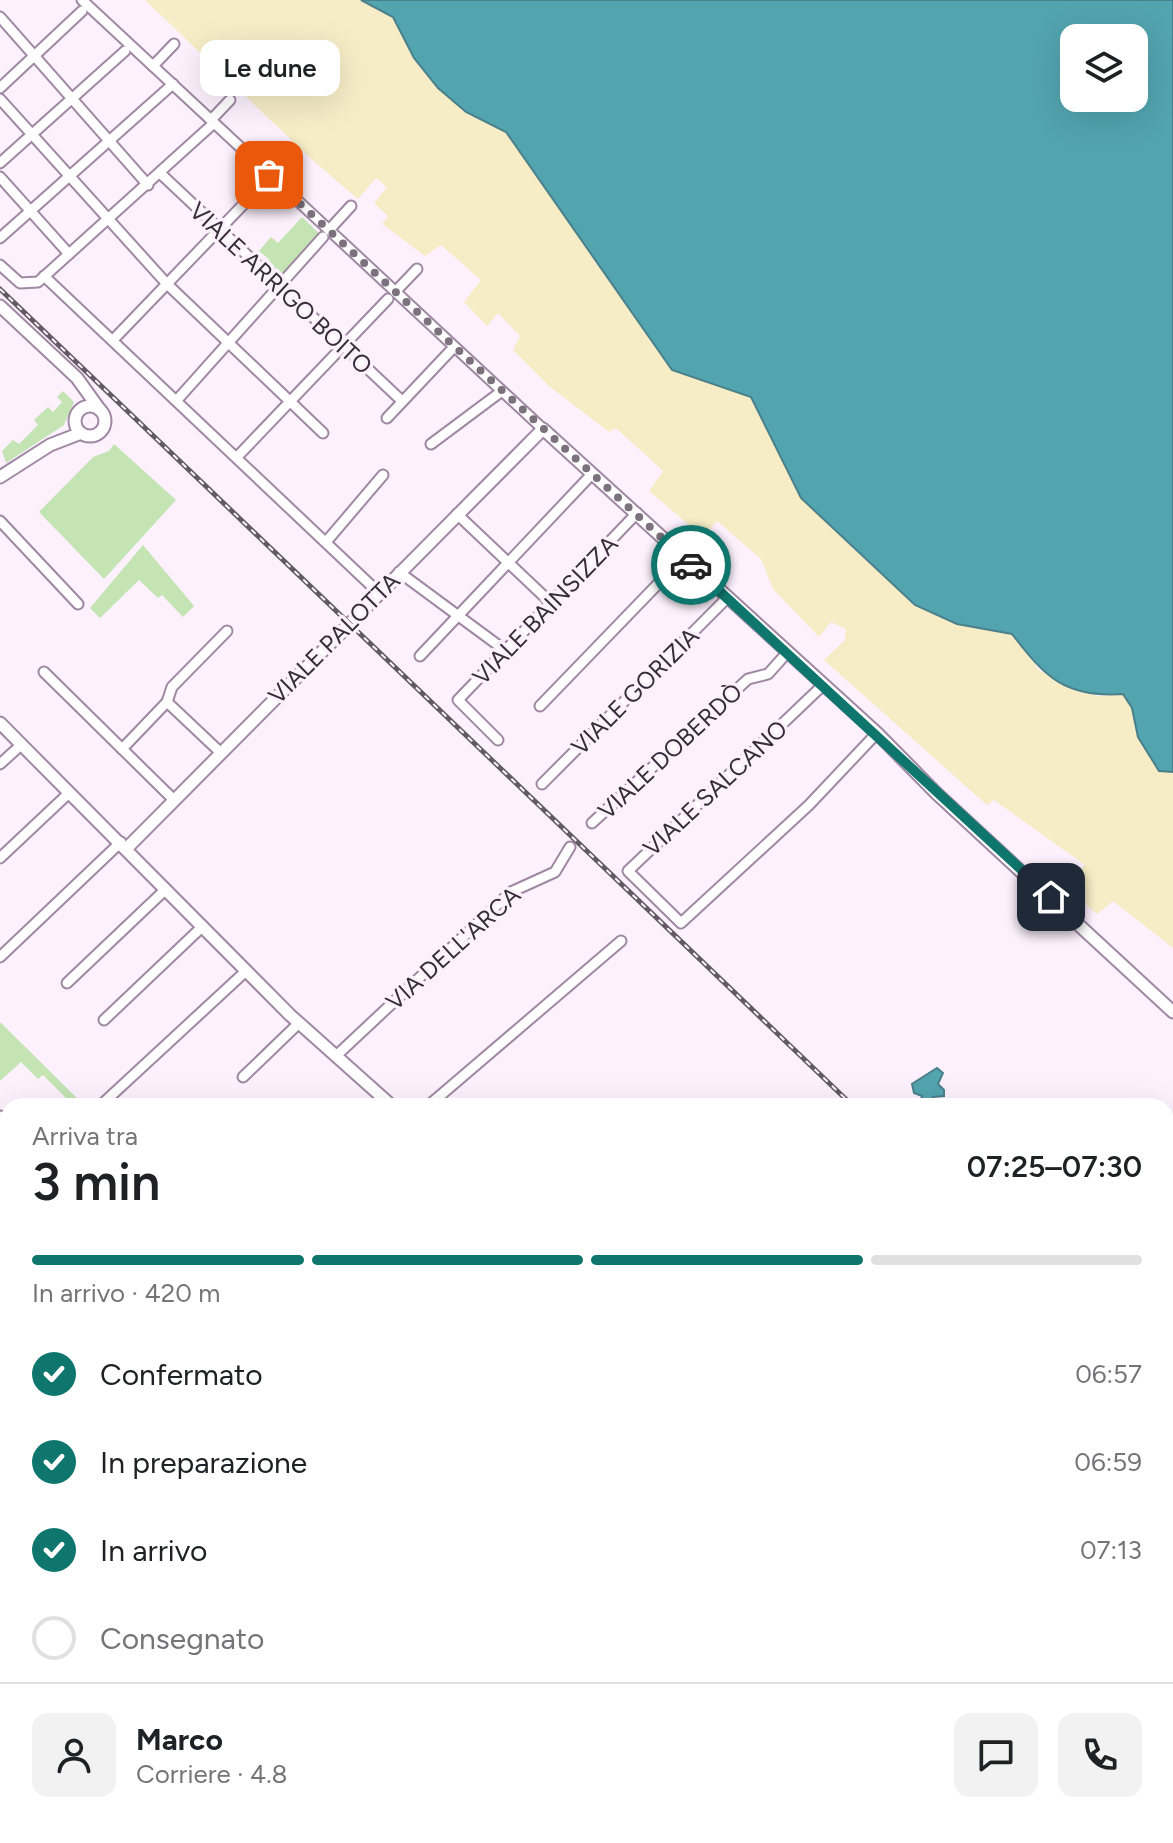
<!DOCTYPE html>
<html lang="it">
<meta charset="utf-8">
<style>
:root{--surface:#fff;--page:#f2f2f2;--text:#202124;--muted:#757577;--line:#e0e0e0;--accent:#0f766e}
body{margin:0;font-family:Figtree,sans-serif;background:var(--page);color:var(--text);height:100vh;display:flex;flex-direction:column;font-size:30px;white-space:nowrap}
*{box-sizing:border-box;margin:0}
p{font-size:26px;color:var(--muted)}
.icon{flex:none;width:44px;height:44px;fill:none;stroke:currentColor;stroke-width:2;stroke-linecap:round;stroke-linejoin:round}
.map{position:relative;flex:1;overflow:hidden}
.side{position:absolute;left:0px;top:1098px;width:1174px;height:746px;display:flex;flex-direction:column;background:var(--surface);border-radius:24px 24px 0 0;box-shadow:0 8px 32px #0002}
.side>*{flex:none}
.fabs{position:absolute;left:1060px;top:24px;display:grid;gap:16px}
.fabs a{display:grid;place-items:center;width:88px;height:88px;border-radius:16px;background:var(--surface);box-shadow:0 8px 32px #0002;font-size:40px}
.pin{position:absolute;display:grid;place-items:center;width:68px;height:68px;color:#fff;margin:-34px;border-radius:16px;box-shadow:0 4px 12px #0006}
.courier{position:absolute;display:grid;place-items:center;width:80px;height:80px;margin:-40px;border:6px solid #0f766e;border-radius:50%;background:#fff;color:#222;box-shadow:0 2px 10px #0007}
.bubble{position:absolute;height:56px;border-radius:16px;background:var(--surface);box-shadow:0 8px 32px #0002;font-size:26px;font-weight:600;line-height:56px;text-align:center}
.summary em{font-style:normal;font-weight:600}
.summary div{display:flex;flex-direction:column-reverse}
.summary{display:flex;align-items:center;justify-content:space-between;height:136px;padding:0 32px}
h1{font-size:52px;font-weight:600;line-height:60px}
.bar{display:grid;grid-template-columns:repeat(4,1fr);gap:12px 8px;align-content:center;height:96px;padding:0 32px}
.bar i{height:10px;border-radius:6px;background:var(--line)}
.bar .active{background:var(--accent)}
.bar p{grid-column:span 4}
.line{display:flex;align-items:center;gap:20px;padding:0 32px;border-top:2px solid var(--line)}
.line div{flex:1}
.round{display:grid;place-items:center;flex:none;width:84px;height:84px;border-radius:16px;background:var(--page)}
ol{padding:0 32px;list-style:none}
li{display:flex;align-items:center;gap:24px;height:88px}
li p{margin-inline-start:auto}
li .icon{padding:8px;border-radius:50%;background:var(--accent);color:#fff;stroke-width:4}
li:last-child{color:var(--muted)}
li i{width:44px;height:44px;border:4px solid var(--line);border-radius:50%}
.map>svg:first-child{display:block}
.green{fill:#c4e4b4}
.sand{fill:#f6ecc6}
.water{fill:#52a4af;stroke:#4a808b;stroke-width:2;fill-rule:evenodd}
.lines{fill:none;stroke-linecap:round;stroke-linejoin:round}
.minor-casing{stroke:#a088a3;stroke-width:13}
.tertiary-casing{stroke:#a088a3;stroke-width:15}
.primary-casing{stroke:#d7d5d7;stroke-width:18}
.minor{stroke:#fff;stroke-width:9}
.tertiary{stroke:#fff;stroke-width:11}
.primary{stroke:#fdd39e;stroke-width:14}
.rail-casing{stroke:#635a65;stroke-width:5}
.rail{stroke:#fcf1fd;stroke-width:2;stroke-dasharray:6;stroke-linecap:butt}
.done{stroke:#7b727d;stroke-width:8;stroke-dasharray:0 14.4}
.route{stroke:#0f766e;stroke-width:10}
.labels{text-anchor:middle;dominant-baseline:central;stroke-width:7;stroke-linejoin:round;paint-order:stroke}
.street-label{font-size:24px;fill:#362d38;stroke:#fcf1fd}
</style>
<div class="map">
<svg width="1173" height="1843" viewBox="0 0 1173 1843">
<rect width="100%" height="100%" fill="#fcf1fd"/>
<g class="green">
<polygon points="302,217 320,234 280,278 266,265 270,260 259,251 271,237 278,243"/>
<polygon points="63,391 74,402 64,425 6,463 2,451 13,440 19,444 38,425 34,420 48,407 53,412 62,402 57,397"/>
<polygon points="114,444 176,500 104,579 39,512 93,457 109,451"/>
<polygon points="143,545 194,606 183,617 162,595 158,598 139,580 100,618 90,608"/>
<polygon points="0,1022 85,1106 65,1106 62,1103 66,1098 43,1075 38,1079 21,1062 0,1081"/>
<polygon points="1166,1431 1173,1436 1173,1812 1166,1806"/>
<polygon points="36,1836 81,1836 89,1843 41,1843"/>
<polygon points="667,1836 943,1836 951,1843 661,1843"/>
</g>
<polygon class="sand" points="145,0 361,0 393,17 414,58 466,112 506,132 672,370 751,397 801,498 915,605 957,624 1012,634 1040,671 1098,696 1123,694 1132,708 1138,737 1159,770 1173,772 1173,948 1113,901 1097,914 1064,886 1085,865 994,800 987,805 824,660 845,640 846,629 831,622 819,637 773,589 761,559 717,521 703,537 649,491 663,471 616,428 609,432 549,386 513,350 520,336 498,313 487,326 464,302 481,280 441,245 425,256 382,224 388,216 374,203 387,187 376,178 358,199 310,158"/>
<g class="water">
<path d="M361,0H1173V772L1159,771L1138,737L1132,708L1123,694C1065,698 1045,677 1012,634L957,624L915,605L801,498L751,397L672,370L506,132L466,112L438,88L414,58L393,17ZM1074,38H1134V98H1074Z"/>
<polygon points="937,1068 943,1073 938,1084 944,1090 944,1096 933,1097 934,1106 920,1106 922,1096 914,1093 912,1084"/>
</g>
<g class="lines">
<defs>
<g id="minor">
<polyline points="82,0 543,429"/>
<polyline points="0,17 148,185"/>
<polyline points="153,66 174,44"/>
<polyline points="0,88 82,11"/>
<polyline points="0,99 167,284 323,433"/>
<polyline points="211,120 230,100"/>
<polyline points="0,163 125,51"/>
<polyline points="161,174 402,401"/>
<polyline points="0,177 69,254"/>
<polyline points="329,230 351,206"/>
<polyline points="0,238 173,84"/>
<polyline points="0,265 20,283 38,282 214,123"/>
<polyline points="44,276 379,593"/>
<polyline points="395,292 417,269"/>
<polyline points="113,340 265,182"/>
<polyline points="177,400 323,237"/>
<polyline points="387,418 454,347"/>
<polyline points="431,444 502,391"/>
<polyline points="237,457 388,299"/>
<polyline points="457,514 551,603"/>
<polyline points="0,521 78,604"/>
<polyline points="326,542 383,475"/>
<polyline points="399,572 506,651"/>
<polyline points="420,656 592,474"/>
<polyline points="44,672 174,800"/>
<polyline points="822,686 628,871 681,923 809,805 877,733"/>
<polyline points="167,702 220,752"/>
<polyline points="540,706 683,558"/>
<polyline points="498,740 458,700 637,513"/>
<polyline points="122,749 167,702 172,687 227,631"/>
<polyline points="0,764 21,745"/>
<polyline points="542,784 727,598"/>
<polyline points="592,823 748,679 768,674 786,654"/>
<polyline points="0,858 69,793"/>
<polyline points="0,957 121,842"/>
<polyline points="67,983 166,889"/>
<polyline points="104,1020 203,926"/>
<polyline points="337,1055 511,892 555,872 570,847"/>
<polyline points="243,1077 299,1023"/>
<polyline points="100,1106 246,971"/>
<polyline points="428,1106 621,941"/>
<polyline points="0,1116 8,1125"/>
<polyline points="0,1141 8,1134"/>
<polyline points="1166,1236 1173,1241"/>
<polyline points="1166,1307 1173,1312"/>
<polyline points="1166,1329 1173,1320"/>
</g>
<g id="tertiary">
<polyline points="0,306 77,378 100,410"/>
<circle cx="90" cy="421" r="15"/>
<polyline points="0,477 50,445 81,433"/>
<polyline points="0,723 290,1015 392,1106"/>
<polyline points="127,848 543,429 877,733 936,793 1173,1012"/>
<polyline points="1166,1219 1173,1210"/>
<polyline points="0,1338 8,1346"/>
<polyline points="1166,1824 1173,1831"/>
<polyline points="542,1843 546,1836"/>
</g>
<g id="primary">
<polyline points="0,1760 8,1767"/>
<polyline points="0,1793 8,1803"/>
<polyline points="0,1809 8,1820"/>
<polyline points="16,1836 22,1843"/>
<polyline points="32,1836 36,1843"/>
<polyline points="87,1836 95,1843"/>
</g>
</defs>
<use href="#minor" class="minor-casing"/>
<use href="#tertiary" class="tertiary-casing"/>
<use href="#primary" class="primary-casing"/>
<use href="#minor" class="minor"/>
<use href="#tertiary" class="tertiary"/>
<use href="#primary" class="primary"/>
<defs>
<g id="rail">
<polyline points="0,289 853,1106"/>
<polyline points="1166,1405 1173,1412"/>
</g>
</defs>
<use href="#rail" class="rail-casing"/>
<use href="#rail" class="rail"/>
</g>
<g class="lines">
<polyline class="done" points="269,175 691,565"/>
<polyline class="route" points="691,565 1051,897"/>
</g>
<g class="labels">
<g class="street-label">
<text transform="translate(281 288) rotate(43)">VIALE ARRIGO BOITO</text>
<text transform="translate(545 610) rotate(-46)">VIALE BAINSIZZA</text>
<text transform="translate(334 638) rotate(-45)">VIALE PALOTTA</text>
<text transform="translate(635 691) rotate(-45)">VIALE GORIZIA</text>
<text transform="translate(670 751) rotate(-43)">VIALE DOBERDÒ</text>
<text transform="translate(715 788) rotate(-43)">VIALE SALCANO</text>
<text transform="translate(453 948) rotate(-42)">VIA DELL'ARCA</text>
</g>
</g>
</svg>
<div class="fabs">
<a><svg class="icon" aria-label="layers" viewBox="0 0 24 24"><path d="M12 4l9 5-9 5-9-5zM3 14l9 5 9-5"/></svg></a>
</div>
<div class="pin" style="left:269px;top:175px;background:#ea580c"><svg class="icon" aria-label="bag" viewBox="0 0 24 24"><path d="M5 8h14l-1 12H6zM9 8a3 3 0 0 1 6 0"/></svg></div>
<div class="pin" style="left:1051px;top:897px;background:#1f2937"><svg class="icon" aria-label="home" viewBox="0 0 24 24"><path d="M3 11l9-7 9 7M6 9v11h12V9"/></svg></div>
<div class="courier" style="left:691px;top:565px"><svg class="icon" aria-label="car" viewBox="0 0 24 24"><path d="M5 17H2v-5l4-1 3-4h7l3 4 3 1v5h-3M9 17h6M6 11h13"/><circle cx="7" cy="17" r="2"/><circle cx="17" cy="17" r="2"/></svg></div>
<div class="bubble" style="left:200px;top:40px;width:140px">Le dune</div>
<section class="side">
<div class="summary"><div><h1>3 min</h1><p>Arriva tra</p></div><em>07:25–07:30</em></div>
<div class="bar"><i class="active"></i><i class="active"></i><i class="active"></i><i></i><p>In arrivo · 420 m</p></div>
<ol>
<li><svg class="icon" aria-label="check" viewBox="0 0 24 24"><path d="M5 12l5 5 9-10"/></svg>Confermato<p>06:57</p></li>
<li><svg class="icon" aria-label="check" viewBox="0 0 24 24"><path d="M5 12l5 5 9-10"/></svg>In preparazione<p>06:59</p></li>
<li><svg class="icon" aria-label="check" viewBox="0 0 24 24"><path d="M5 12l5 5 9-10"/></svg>In arrivo<p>07:13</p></li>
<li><i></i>Consegnato</li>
</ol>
<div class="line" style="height:144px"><a class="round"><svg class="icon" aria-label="person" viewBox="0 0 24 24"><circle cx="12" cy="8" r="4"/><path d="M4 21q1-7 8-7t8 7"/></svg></a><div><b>Marco</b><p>Corriere · 4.8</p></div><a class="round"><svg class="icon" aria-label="chat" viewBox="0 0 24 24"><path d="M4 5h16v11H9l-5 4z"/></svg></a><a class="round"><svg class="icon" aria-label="phone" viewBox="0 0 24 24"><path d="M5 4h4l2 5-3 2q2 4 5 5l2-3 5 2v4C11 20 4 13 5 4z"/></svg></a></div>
</section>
</div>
